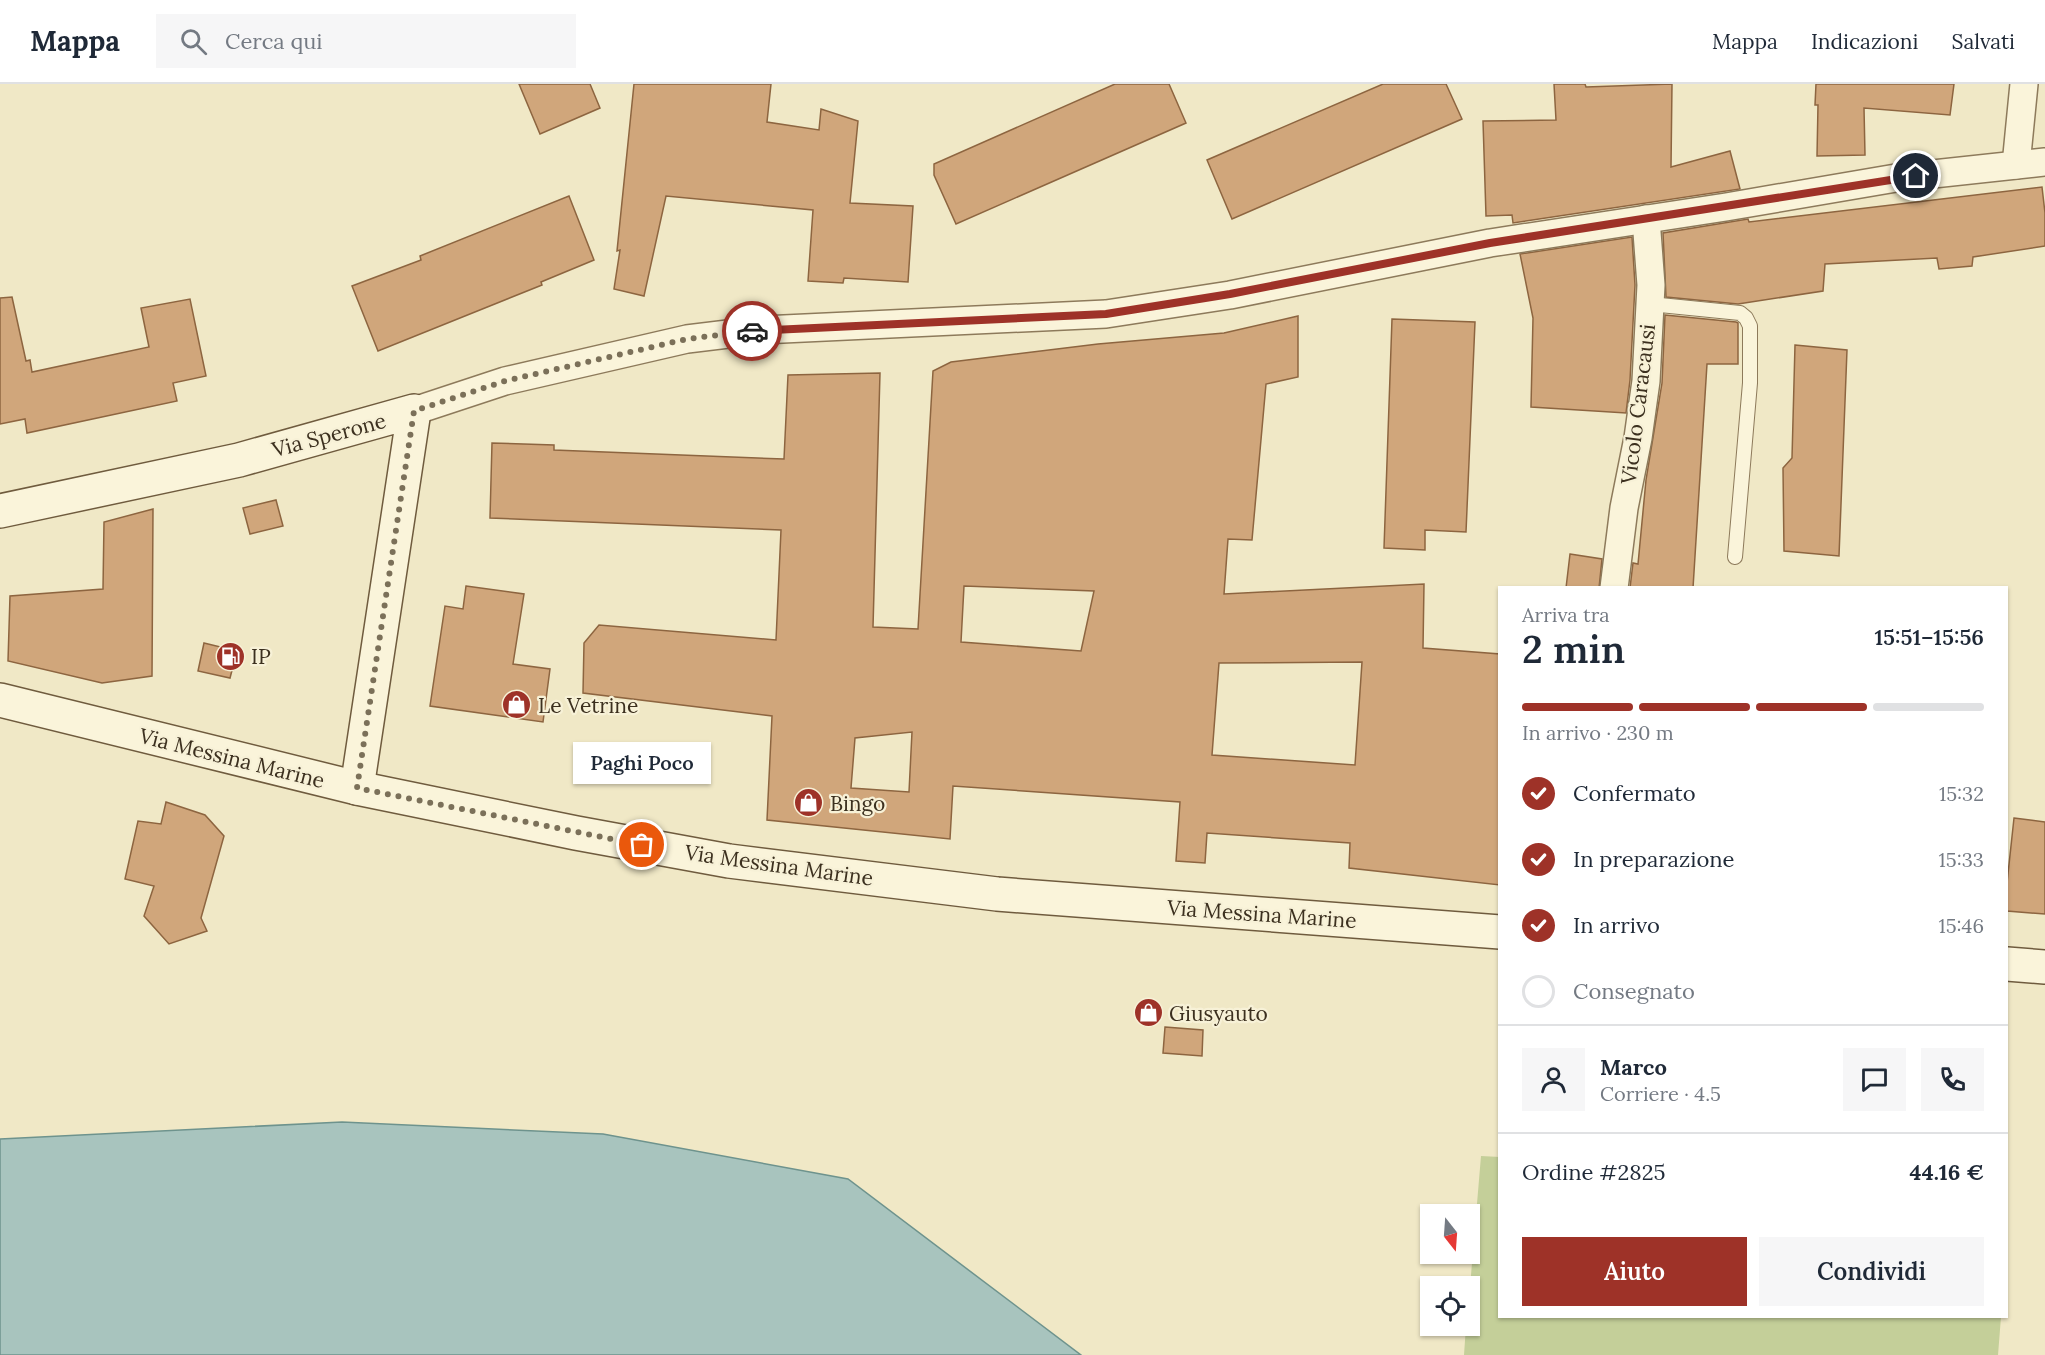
<!DOCTYPE html>
<html lang="it">
<meta charset="utf-8">
<style>
:root{--surface:#fff;--page:#f6f6f7;--text:#1f2937;--muted:#747a83;--line:#e0e1e3;--accent:#9e3228}
body{margin:0;font-family:Lora,serif;background:var(--page);color:var(--text);height:100vh;display:flex;flex-direction:column;font-size:22px;white-space:nowrap}
*{box-sizing:border-box;margin:0}
p{font-size:20px;color:var(--muted)}
.icon{flex:none;width:33px;height:33px;fill:none;stroke:currentColor;stroke-width:2;stroke-linecap:round;stroke-linejoin:round}
.map{position:relative;flex:1;overflow:hidden}
.details{position:absolute;left:1498px;top:502px;width:510px;height:732px;display:flex;flex-direction:column;background:var(--surface);border-radius:0px;box-shadow:0 2px 4px #0004}
.details>*{flex:none}
.needle{width:39px;rotate:163deg}
.fabs{position:absolute;left:1420px;top:1120px;display:grid;gap:12px}
.fabs a{display:grid;place-items:center;width:60px;height:60px;border-radius:0px;background:var(--surface);box-shadow:0 2px 4px #0004;font-size:30px}
.pin{position:absolute;display:grid;place-items:center;width:51px;height:51px;color:#fff;margin:-26px;border:3px solid #fff;border-radius:50%;box-shadow:0 2px 6px #0007}
.courier{position:absolute;display:grid;place-items:center;width:60px;height:60px;margin:-30px;border:4px solid #9e3228;border-radius:50%;background:#fff;color:#222;box-shadow:0 2px 8px #0007}
.bubble{position:absolute;height:42px;border-radius:0px;background:var(--surface);box-shadow:0 2px 4px #0004;font-size:20px;font-weight:600;line-height:42px;text-align:center}
.headline em{font-style:normal;font-weight:600}
.headline div{display:flex;flex-direction:column-reverse}
.headline{display:flex;align-items:center;justify-content:space-between;height:102px;padding:0 24px}
h1{font-size:39px;font-weight:600;line-height:45px}
.bar{display:grid;grid-template-columns:repeat(4,1fr);gap:9px 6px;align-content:center;height:72px;padding:0 24px}
.bar i{height:8px;border-radius:4px;background:var(--line)}
.bar .current{background:var(--accent)}
.bar p{grid-column:span 4}
.line{display:flex;align-items:center;gap:15px;padding:0 24px;border-top:2px solid var(--line)}
.line div{flex:1}
.round{display:grid;place-items:center;flex:none;width:63px;height:63px;border-radius:0px;background:var(--page)}
ol{padding:0 24px;list-style:none}
li{display:flex;align-items:center;gap:18px;height:66px}
li p{margin-inline-start:auto}
li .icon{padding:6px;border-radius:50%;background:var(--accent);color:#fff;stroke-width:4}
li:last-child{color:var(--muted)}
li i{width:33px;height:33px;border:3px solid var(--line);border-radius:50%}
.action{display:flex;gap:12px;margin-top:auto;padding:12px 24px}
.action a{flex:1;height:69px;border-radius:0px;background:var(--accent);color:#fff;font-size:24px;font-weight:600;line-height:69px;text-align:center}
.action a+a{background:var(--page);color:var(--text)}
header{display:flex;align-items:center;gap:36px;box-sizing:border-box;height:84px;padding:0 30px;background:var(--surface);border-bottom:2px solid var(--line)}
header strong{font-size:28px}
nav{display:flex;gap:33px;margin-inline-start:auto;font-size:21px}
.search{width:420px;height:54px;background:var(--page);display:flex;align-items:center;gap:15px;box-sizing:border-box;padding:0 21px;border-radius:0px;color:var(--muted);font-size:22px}
.map>svg:first-child{display:block}
.green{fill:#c4cf99}
.water{fill:#a8c4be;stroke:#6e938d;stroke-width:1.5}
.building{fill:#d0a67b;stroke:#8d6540;stroke-width:1.5;fill-rule:evenodd}
.lines{fill:none;stroke-linecap:round;stroke-linejoin:round}
.lane-casing{stroke:#8d7a5b;stroke-width:16}
.street-casing{stroke:#8d7a5b;stroke-width:30}
.secondary-casing{stroke:#6f5b3e;stroke-width:36}
.lane{stroke:#faf4da;stroke-width:14}
.street{stroke:#faf4da;stroke-width:27}
.secondary{stroke:#faf4da;stroke-width:33}
.done{stroke:#7b7059;stroke-width:6;stroke-dasharray:0 10.8}
.route{stroke:#9e3228;stroke-width:8}
.labels{text-anchor:middle;dominant-baseline:central;stroke-width:4.5;stroke-linejoin:round;paint-order:stroke}
.street-label{font-size:21px;fill:#3c301f;stroke:#f7f1d7}
.poi-label{font-size:21px;fill:#3c301f;stroke:#f7f1d7;text-anchor:start}
</style>
<header>
<strong>Mappa</strong>
<div class="search"><svg class="icon" aria-label="search" viewBox="0 0 24 24"><circle cx="10" cy="10" r="6"/><path d="M15 15l6 6"/></svg>Cerca qui</div>
<nav><a>Mappa</a><a>Indicazioni</a><a>Salvati</a></nav>
</header>
<div class="map">
<svg width="2045" height="1271" viewBox="0 0 2045 1271">
<rect width="100%" height="100%" fill="#f0e8c6"/>
<polygon class="green" points="1481,1072 1500,1073 1500,1233 2001,1233 1998,1271 1464,1271 1466,1242 1470,1242 1470,1203"/>
<polygon class="water" points="342,1038 603,1050 848,1095 1081,1271 0,1271 0,1055"/>
<g class="building">
<polygon points="519,0 590,0 600,24 540,50"/>
<polygon points="634,0 771,0 767,38 819,46 821,25 858,37 850,119 913,122 908,198 844,194 843,199 808,197 813,126 666,112 644,212 614,205 620,166 617,167"/>
<polygon points="1115,0 1169,0 1186,39 956,140 934,91 934,80"/>
<polygon points="1383,0 1446,0 1462,35 1232,135 1207,76"/>
<polygon points="1554,0 1585,0 1586,3 1672,0 1671,83 1730,67 1740,105 1513,139 1512,131 1486,132 1483,37 1556,36"/>
<polygon points="1816,0 1954,0 1950,31 1864,24 1865,71 1817,72 1818,21 1815,21"/>
<polygon points="2042,103 2045,129 2045,162 1973,173 1972,182 1939,185 1937,174 1825,180 1823,207 1738,220 1666,213 1663,149 1748,135 1749,138"/>
<polygon points="569,112 594,176 541,198 542,201 378,267 352,202 421,176 420,172"/>
<polygon points="1632,153 1635,201 1630,296 1626,329 1531,323 1533,234 1520,170"/>
<polygon points="12,213 26,277 30,276 32,288 149,263 141,224 190,215 206,292 173,299 177,317 27,349 25,335 0,340 0,214"/>
<polygon points="1665,231 1736,238 1738,239 1738,280 1707,280 1693,504 1630,504 1633,479 1638,480 1646,396 1662,299"/>
<path d="M1298,232V293L1266,300L1252,456L1228,455L1224,510L1424,500L1423,564L1500,570V801L1349,784L1350,759L1207,749L1205,779L1176,777L1180,718L953,702L950,755L767,736L772,632L583,609L584,559L599,541L776,556L781,446L490,434L492,359L554,361V366L784,375L788,291L880,289L873,543L918,545L933,287L951,278L1098,260L1224,249ZM964,502L1094,507L1081,567L961,558ZM1362,578L1355,681L1212,671L1219,579ZM912,648L909,708L851,704L855,654Z"/>
<polygon points="1392,235 1475,238 1466,448 1425,446 1425,466 1384,464"/>
<polygon points="1795,261 1847,266 1839,472 1784,467 1783,384 1792,374"/>
<polygon points="276,416 283,442 250,450 243,424"/>
<polygon points="153,425 152,592 102,599 8,577 10,512 103,505 104,438"/>
<polygon points="1570,470 1602,475 1599,504 1566,504"/>
<polygon points="466,502 524,510 513,580 550,585 543,638 430,622 445,522 463,525"/>
<polygon points="204,559 237,567 230,594 198,587"/>
<polygon points="166,718 205,731 224,752 201,834 207,847 169,860 144,832 154,802 125,795 138,737 161,740"/>
<polygon points="2014,734 2045,738 2045,830 2007,827 2007,799"/>
<polygon points="1165,943 1203,946 1202,972 1163,969"/>
</g>
<g class="lines">
<defs>
<polyline id="lane" points="1650,220 1740,229 1746,234 1750,242 1750,299 1735,473"/>
<g id="street">
<polyline points="2016,81 2024,0"/>
<polyline points="414,327 505,297 687,255 761,246 1106,230 1230,211 1490,159 1726,123 1896,94 2045,78"/>
<polyline points="1614,504 1624,424 1638,354 1646,297 1651,201 1646,135"/>
</g>
<g id="secondary">
<polyline points="0,427 239,376 414,327 357,704"/>
<polyline points="0,616 357,704 576,749 729,777 997,810 1500,848"/>
<polyline points="2007,880 2045,883"/>
</g>
</defs>
<use href="#lane" class="lane-casing"/>
<use href="#street" class="street-casing"/>
<use href="#secondary" class="secondary-casing"/>
<use href="#lane" class="lane"/>
<use href="#street" class="street"/>
<use href="#secondary" class="secondary"/>
</g>
<g class="lines">
<polyline class="done" points="642,761 357,704 414,327 505,297 687,255 752,247"/>
<polyline class="route" points="752,247 1106,230 1230,210 1490,159 1916,92"/>
</g>
<defs>
<symbol id="fuel-disc" viewBox="-11 -11 22 22"><circle r="9.5" fill="#9e3228" stroke="#f7f1d7"/><path d="M-5.5-6h7V0h2V4h1.3V-2.5L3-4.5l.8-.8L6-3V5H2.5V1h-1V6h-7ZM-4.2-4.7v3.2H.2V-4.7Z" fill="#fff"/></symbol>
<symbol id="shop-disc" viewBox="-11 -11 22 22"><circle r="9.5" fill="#9e3228" stroke="#f7f1d7"/><path d="M-5-2.5h2.3a2.7 3.5 0 0 1 5.4 0H5L5.5 6h-11ZM-1.5-2.5h3a1.5 2.3 0 0 0-3 0Z" fill="#fff"/></symbol>
</defs>
<g fill-rule="evenodd">
<use href="#fuel-disc" x="214" y="556" width="33" height="33"/>
<use href="#shop-disc" x="500" y="604" width="33" height="33"/>
<use href="#shop-disc" x="792" y="702" width="33" height="33"/>
<use href="#shop-disc" x="1132" y="912" width="33" height="33"/>
</g>
<g class="labels">
<g class="street-label">
<text transform="translate(1638 320) rotate(-83)">Vicolo Caracausi</text>
<text transform="translate(329 351) rotate(-15)">Via Sperone</text>
<text transform="translate(232 674) rotate(14)">Via Messina Marine</text>
<text transform="translate(779 781) rotate(8)">Via Messina Marine</text>
<text transform="translate(1262 830) rotate(4)">Via Messina Marine</text>
</g>
<g class="poi-label">
<text x="251" y="572">IP</text>
<text x="538" y="621">Le Vetrine</text>
<text x="830" y="719">Bingo</text>
<text x="1169" y="929">Giusyauto</text>
</g>
</g>
</svg>
<div class="fabs">
<a><svg class="needle" viewBox="-14 -14 28 28"><path d="M0-13l5 13h-10z" fill="#e53935"/><path d="M0 13l5-13h-10z" fill="#747a83"/></svg></a>
<a><svg class="icon" aria-label="locate" viewBox="0 0 24 24"><circle cx="12" cy="12" r="6"/><path d="M12 2v4M12 18v4M2 12h4M18 12h4"/></svg></a>
</div>
<div class="pin" style="left:642px;top:761px;background:#ea580c"><svg class="icon" aria-label="bag" viewBox="0 0 24 24"><path d="M5 8h14l-1 12H6zM9 8a3 3 0 0 1 6 0"/></svg></div>
<div class="pin" style="left:1916px;top:92px;background:#1f2937"><svg class="icon" aria-label="home" viewBox="0 0 24 24"><path d="M3 11l9-7 9 7M6 9v11h12V9"/></svg></div>
<div class="courier" style="left:752px;top:247px"><svg class="icon" aria-label="car" viewBox="0 0 24 24"><path d="M5 17H2v-5l4-1 3-4h7l3 4 3 1v5h-3M9 17h6M6 11h13"/><circle cx="7" cy="17" r="2"/><circle cx="17" cy="17" r="2"/></svg></div>
<div class="bubble" style="left:573px;top:658px;width:138px">Paghi Poco</div>
<section class="details">
<div class="headline"><div><h1>2 min</h1><p>Arriva tra</p></div><em>15:51–15:56</em></div>
<div class="bar"><i class="current"></i><i class="current"></i><i class="current"></i><i></i><p>In arrivo · 230 m</p></div>
<ol>
<li><svg class="icon" aria-label="check" viewBox="0 0 24 24"><path d="M5 12l5 5 9-10"/></svg>Confermato<p>15:32</p></li>
<li><svg class="icon" aria-label="check" viewBox="0 0 24 24"><path d="M5 12l5 5 9-10"/></svg>In preparazione<p>15:33</p></li>
<li><svg class="icon" aria-label="check" viewBox="0 0 24 24"><path d="M5 12l5 5 9-10"/></svg>In arrivo<p>15:46</p></li>
<li><i></i>Consegnato</li>
</ol>
<div class="line" style="height:108px"><a class="round"><svg class="icon" aria-label="person" viewBox="0 0 24 24"><circle cx="12" cy="8" r="4"/><path d="M4 21q1-7 8-7t8 7"/></svg></a><div><b>Marco</b><p>Corriere · 4.5</p></div><a class="round"><svg class="icon" aria-label="chat" viewBox="0 0 24 24"><path d="M4 5h16v11H9l-5 4z"/></svg></a><a class="round"><svg class="icon" aria-label="phone" viewBox="0 0 24 24"><path d="M5 4h4l2 5-3 2q2 4 5 5l2-3 5 2v4C11 20 4 13 5 4z"/></svg></a></div>
<div class="line" style="height:78px"><div>Ordine #2825</div><b>44.16 €</b></div>
<div class="action"><a>Aiuto</a><a>Condividi</a></div>
</section>
</div>
